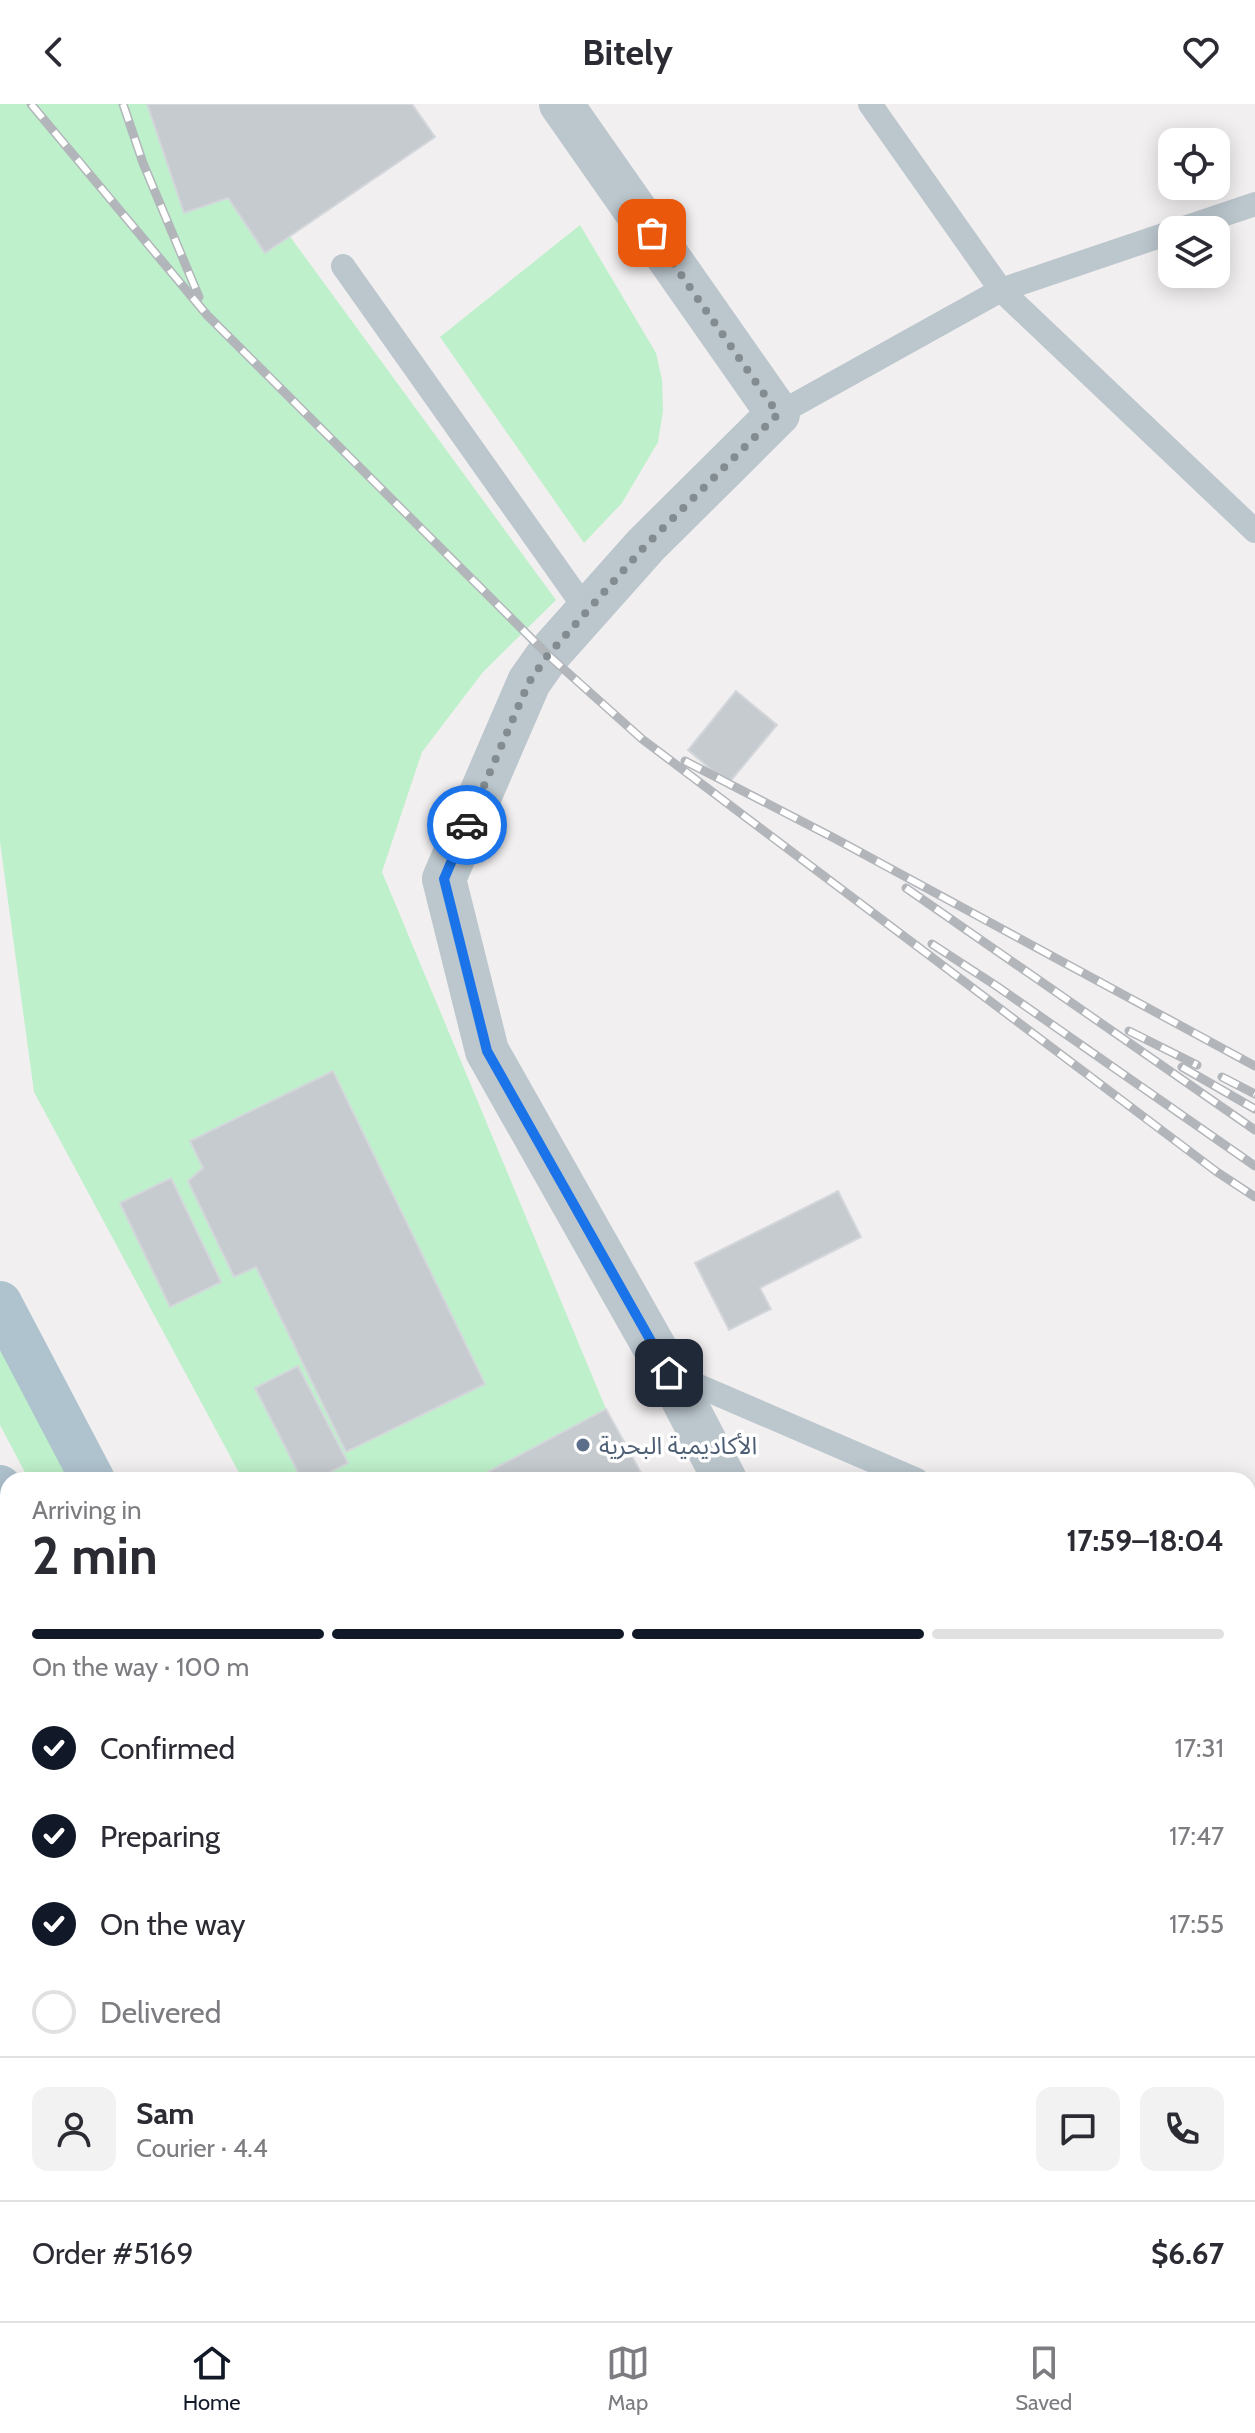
<!DOCTYPE html>
<meta charset="utf-8">
<style>
:root{--surface:#fff;--page:#f2f2f3;--text:#2b2b33;--muted:#7c7c81;--line:#e1e1e2;--accent:#111827}
body{margin:0;font-family:Cabin,"Noto Sans Arabic",sans-serif;background:var(--page);color:var(--text);height:100vh;display:flex;flex-direction:column;font-size:30px;white-space:nowrap}
*{box-sizing:border-box;margin:0}
p{font-size:26px;color:var(--muted)}
.icon{flex:none;width:44px;height:44px;fill:none;stroke:currentColor;stroke-width:2;stroke-linecap:round;stroke-linejoin:round}
.map{position:relative;flex:1;overflow:hidden}
.side{position:absolute;left:0px;top:1368px;width:1256px;height:850px;display:flex;flex-direction:column;background:var(--surface);border-radius:24px 24px 0 0;box-shadow:0 4px 20px #0003}
.side>*{flex:none}
.buttons{position:absolute;left:1158px;top:24px;display:grid;gap:16px}
.buttons a{display:grid;place-items:center;width:72px;height:72px;border-radius:16px;background:var(--surface);box-shadow:0 4px 20px #0003;font-size:40px}
.pin{position:absolute;display:grid;place-items:center;width:68px;height:68px;color:#fff;margin:-34px;border-radius:16px;box-shadow:0 4px 12px #0006}
.courier{position:absolute;display:grid;place-items:center;width:80px;height:80px;margin:-40px;border:6px solid #1a73e8;border-radius:50%;background:#fff;color:#222;box-shadow:0 2px 10px #0007}
.head em{font-style:normal;font-weight:700}
.head div{display:flex;flex-direction:column-reverse}
.head{display:flex;align-items:center;justify-content:space-between;height:136px;padding:0 32px}
h1{font-size:52px;font-weight:700;line-height:60px}
.bar{display:grid;grid-template-columns:repeat(4,1fr);gap:12px 8px;align-content:center;height:96px;padding:0 32px}
.bar i{height:10px;border-radius:6px;background:var(--line)}
.bar .on{background:var(--accent)}
.bar p{grid-column:span 4}
.line{display:flex;align-items:center;gap:20px;padding:0 32px;border-top:2px solid var(--line)}
.line div{flex:1}
.round{display:grid;place-items:center;flex:none;width:84px;height:84px;border-radius:16px;background:var(--page)}
ol{padding:0 32px;list-style:none}
li{display:flex;align-items:center;gap:24px;height:88px}
li p{margin-inline-start:auto}
li .icon{padding:8px;border-radius:50%;background:var(--accent);color:#fff;stroke-width:4}
li:last-child{color:var(--muted)}
li i{width:44px;height:44px;border:4px solid var(--line);border-radius:50%}
header{display:flex;justify-content:space-between;align-items:center;height:104px;padding:0 32px;background:var(--surface);font-size:36px;font-weight:700}
.tab-bar{display:flex;justify-content:space-around;align-items:center;height:112px;border-top:2px solid var(--line);background:var(--surface);font-size:22px;color:var(--muted)}
.tab-bar a{display:grid;justify-items:center;gap:4px}
.tab-bar .on{color:var(--accent)}
.map>svg:first-child{display:block}
.green{fill:#bef0cb}
.building{fill:#c6cbcf;stroke:#d3d7db;stroke-width:2}
.lines{fill:none;stroke-linecap:round;stroke-linejoin:round}
.path{stroke:#75cf97;stroke-width:5;stroke-dasharray:6 4;stroke-linecap:butt}
.service{stroke:#bbc6cd;stroke-width:24}
.minor{stroke:#bbc6cd;stroke-width:44}
.primary{stroke:#afc3cf;stroke-width:44}
.rail-casing{stroke:#b2b6ba;stroke-width:9}
.rail{stroke:#fff;stroke-width:6;stroke-dasharray:18;stroke-linecap:butt}
.done{stroke:#838c90;stroke-width:8;stroke-dasharray:0 14.4}
.route{stroke:#1a73e8;stroke-width:10}
.service-dot{fill:#5c6f8a;stroke:#fff;stroke-width:3}
.labels{text-anchor:middle;dominant-baseline:central;stroke-width:7;stroke-linejoin:round;paint-order:stroke}
.service-label{font-size:24px;fill:#4e5e75;stroke:#fff;text-anchor:start}
</style>
<header><svg class="icon" aria-label="back" viewBox="0 0 24 24"><path d="M15 5l-7 7 7 7"/></svg>Bitely<svg class="icon" aria-label="heart" viewBox="0 0 24 24"><path d="M12 20l-8-8c-3-5 5-10 8-4 3-6 11-1 8 4z"/></svg></header>
<div class="map">
<svg width="1255" height="2217" viewBox="0 0 1255 2217">
<rect width="100%" height="100%" fill="#f2eff0"/>
<g class="green">
<polygon points="0,0 193,0 556,496 483,568 422,648 382,768 606,1305 473,1376 243,1376 34,988 0,738"/>
<polygon points="580,121 656,249 662,276 663,307 658,338 622,399 584,439 440,233"/>
<polygon points="0,1243 69,1376 29,1376 0,1321"/>
<polygon points="1248,1560 1255,1562 1255,2217 1244,2217 1240,2210 1248,2210"/>
<polygon points="465,2210 502,2210 499,2217 469,2217"/>
</g>
<g class="building">
<polygon points="147,0 412,0 435,33 265,149 228,94 184,109"/>
<polygon points="736,587 777,621 728,680 688,646"/>
<polygon points="333,967 485,1280 346,1348 256,1163 234,1173 188,1077 203,1064 190,1037"/>
<polygon points="171,1074 221,1178 170,1203 120,1099"/>
<polygon points="838,1087 861,1133 760,1184 771,1205 729,1226 695,1159"/>
<polygon points="298,1262 348,1359 315,1376 302,1376 255,1284"/>
<polygon points="606,1305 645,1376 473,1376"/>
<polygon points="8,1674 8,1737 0,1740 0,1677"/>
<polygon points="0,1774 8,1793 8,1800 0,1804"/>
<polygon points="8,1835 8,1922 0,1903 0,1838"/>
<polygon points="0,1917 8,1936 8,1947 0,1951"/>
<polygon points="0,1978 8,1995 8,2020 0,2024"/>
<polygon points="8,2037 8,2094 0,2098 0,2041"/>
<polygon points="8,2101 8,2133 0,2114 0,2104"/>
<polygon points="89,2210 151,2210 154,2217 76,2217"/>
<polygon points="158,2210 273,2210 276,2217 162,2217"/>
<polygon points="690,2210 1094,2210 1098,2217 694,2217"/>
</g>
<g class="lines">
<g class="path">
<polyline points="1248,1577 1255,1572"/>
<polyline points="1248,1781 1255,1787"/>
<polyline points="1248,1814 1255,1806"/>
<polyline points="1248,2172 1255,2169"/>
</g>
<g class="service">
<polyline points="870,0 1001,186 1255,427"/>
<polyline points="1178,126 1255,100"/>
<polyline points="343,162 587,507"/>
<polyline points="778,310 1001,186 1172,128"/>
<polyline points="673,1271 917,1376"/>
<polyline points="1248,1519 1255,1522"/>
</g>
<g class="minor">
<polyline points="561,0 778,310 646,441 548,551 529,578 444,775 487,947 669,1269 725,1376"/>
<polyline points="0,1628 8,1625"/>
<polyline points="1161,2210 1164,2217"/>
</g>
<g class="primary">
<polyline points="0,1199 93,1376"/>
<polyline points="0,1383 8,1399"/>
<polyline points="432,2210 435,2217"/>
<polyline points="532,2210 536,2217"/>
</g>
<defs>
<g id="rail">
<polyline points="31,0 207,211 548,551 642,635 1217,1068 1255,1093"/>
<polyline points="123,0 143,59 199,193"/>
<polyline points="685,657 834,734 1255,962"/>
<polyline points="906,784 1255,1026"/>
<polyline points="932,840 998,883 1255,1062"/>
<polyline points="1129,927 1197,961"/>
<polyline points="1182,963 1255,1005"/>
<polyline points="1222,973 1255,990"/>
</g>
</defs>
<use href="#rail" class="rail-casing"/>
<use href="#rail" class="rail"/>
</g>
<g class="lines">
<polyline class="done" points="467,721 529,578 548,551 646,441 778,310 652,129"/>
<polyline class="route" points="467,721 444,775 487,947 669,1269"/>
</g>
<circle class="service-dot" cx="583" cy="1341" r="8"/>
<g class="labels">
<g class="service-label">
<text x="599" y="1341">الأكاديمية البحرية</text>
</g>
</g>
</svg>
<div class="buttons">
<a><svg class="icon" aria-label="locate" viewBox="0 0 24 24"><circle cx="12" cy="12" r="6"/><path d="M12 2v4M12 18v4M2 12h4M18 12h4"/></svg></a>
<a><svg class="icon" aria-label="layers" viewBox="0 0 24 24"><path d="M12 4l9 5-9 5-9-5zM3 14l9 5 9-5"/></svg></a>
</div>
<div class="pin" style="left:652px;top:129px;background:#ea580c"><svg class="icon" aria-label="bag" viewBox="0 0 24 24"><path d="M5 8h14l-1 12H6zM9 8a3 3 0 0 1 6 0"/></svg></div>
<div class="pin" style="left:669px;top:1269px;background:#1f2937"><svg class="icon" aria-label="home" viewBox="0 0 24 24"><path d="M3 11l9-7 9 7M6 9v11h12V9"/></svg></div>
<div class="courier" style="left:467px;top:721px"><svg class="icon" aria-label="car" viewBox="0 0 24 24"><path d="M5 17H2v-5l4-1 3-4h7l3 4 3 1v5h-3M9 17h6M6 11h13"/><circle cx="7" cy="17" r="2"/><circle cx="17" cy="17" r="2"/></svg></div>
<section class="side">
<div class="head"><div><h1>2 min</h1><p>Arriving in</p></div><em>17:59–18:04</em></div>
<div class="bar"><i class="on"></i><i class="on"></i><i class="on"></i><i></i><p>On the way · 100 m</p></div>
<ol>
<li><svg class="icon" aria-label="check" viewBox="0 0 24 24"><path d="M5 12l5 5 9-10"/></svg>Confirmed<p>17:31</p></li>
<li><svg class="icon" aria-label="check" viewBox="0 0 24 24"><path d="M5 12l5 5 9-10"/></svg>Preparing<p>17:47</p></li>
<li><svg class="icon" aria-label="check" viewBox="0 0 24 24"><path d="M5 12l5 5 9-10"/></svg>On the way<p>17:55</p></li>
<li><i></i>Delivered</li>
</ol>
<div class="line" style="height:144px"><a class="round"><svg class="icon" aria-label="person" viewBox="0 0 24 24"><circle cx="12" cy="8" r="4"/><path d="M4 21q1-7 8-7t8 7"/></svg></a><div><b>Sam</b><p>Courier · 4.4</p></div><a class="round"><svg class="icon" aria-label="chat" viewBox="0 0 24 24"><path d="M4 5h16v11H9l-5 4z"/></svg></a><a class="round"><svg class="icon" aria-label="phone" viewBox="0 0 24 24"><path d="M5 4h4l2 5-3 2q2 4 5 5l2-3 5 2v4C11 20 4 13 5 4z"/></svg></a></div>
<div class="line" style="height:104px"><div>Order #5169</div><b>$6.67</b></div>
</section>
</div>
<nav class="tab-bar">
<a class="on"><svg class="icon" aria-label="home" viewBox="0 0 24 24"><path d="M3 11l9-7 9 7M6 9v11h12V9"/></svg>Home</a>
<a><svg class="icon" aria-label="map" viewBox="0 0 24 24"><path d="M3 6l6-2 6 2 6-2v14l-6 2-6-2-6 2zM9 4v14M15 6v14"/></svg>Map</a>
<a><svg class="icon" aria-label="saved" viewBox="0 0 24 24"><path d="M7 4h10v16l-5-4-5 4z"/></svg>Saved</a>
</nav>
